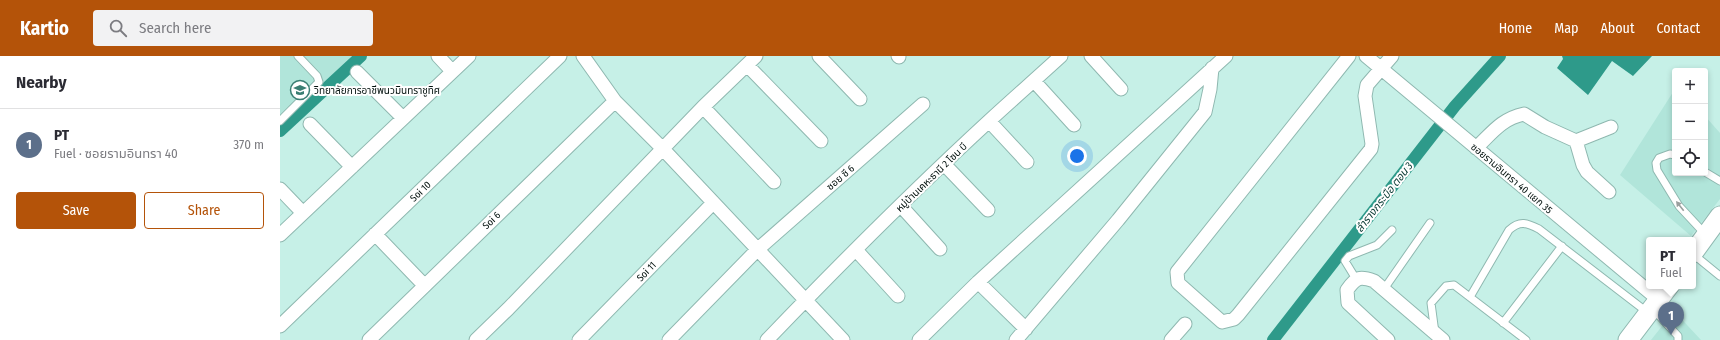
<!DOCTYPE html>
<html lang="en">
<head>
<meta charset="utf-8">
<style>
	body { margin:0; font-family:"Fira Sans Condensed","Noto Sans Thai",sans-serif; background:#f2f2f3; color:#2b2b33 }
	.controls { position:absolute; right:12px; top:12px; display:grid; overflow:hidden; border-radius:4px; box-shadow:0 2px 6px #0003 }
	.controls button { width:36px; height:36px; display:grid; place-items:center; padding:0; border:0; border-bottom:1px solid #e1e1e2; background:#fff; color:#2b2b33; font:20px sans-serif }
	.you { position:absolute; left:797px; top:100px; width:14px; height:14px; margin:-10px; border:3px solid #fff; border-radius:50%; background:#1a73e8; box-shadow:0 0 0 6px #1a73e833 }
	.badge { display:grid; place-items:center; width:26px; height:26px; border-radius:50%; background:#b45309; color:#fff; font-size:13px; font-weight:700 }
	.pin { position:absolute; translate:-50% -33px; filter:drop-shadow(0 1px 2px #0008) }
	.pin::after { content:''; position:absolute; top:21px; width:14px; height:12px; background:inherit; clip-path:polygon(0 0,100% 0,50% 100%) }
	.popup { position:absolute; left:1366px; top:181px; width:50px; height:52px; box-sizing:border-box; display:grid; place-content:center; border-radius:4px; background:#fff; filter:drop-shadow(0 1px 3px #0005); font-size:13px; white-space:nowrap; color:#7c7c81 }
	.popup b { font-size:15px; color:#2b2b33 }
	.popup::after { content:''; position:absolute; left:50%; top:100%; margin-left:-8px; border:8px solid transparent; border-top-color:#fff }
	.list { margin:0; padding:0; list-style:none }
	h2 { display:flex; justify-content:space-between; align-items:center; height:52px; margin:0; padding:0 16px; font-size:17px }
	h2 small { font-size:13px; font-weight:400; color:#7c7c81 }
	.list li { display:grid; grid-template-columns:26px 1fr auto; gap:12px; align-items:center; box-sizing:border-box; height:72px; padding:0 16px; border-top:1px solid #e1e1e2 }
	.list b { display:block; font-size:15px; white-space:nowrap }
	.list p { margin:0; font-size:13px; white-space:nowrap; color:#7c7c81 }
	.list em { font-size:13px; font-style:normal; color:#7c7c81 }
	.actions { display:flex; gap:8px; padding:12px 16px }
	.actions a { flex:1; padding:9px 0; border:1px solid #b45309; border-radius:4px; text-align:center; font-size:14px; color:#b45309 }
	.actions .main { background:#b45309; color:#fff }
	.icon { flex:none; width:22px; height:22px; fill:none; stroke:currentColor; stroke-width:2; stroke-linecap:round; stroke-linejoin:round }
	.map { position:relative; flex:none; width:1440px; height:284px; overflow:hidden }
	header { display:flex; align-items:center; gap:24px; box-sizing:border-box; height:56px; padding:0 20px; background:#b45309; color:#fff }
	header strong { font-size:19px }
	nav { display:flex; gap:22px; margin-inline-start:auto; font-size:14px }
	.search { width:280px; height:36px; background:#f2f2f3; display:flex; align-items:center; gap:10px; box-sizing:border-box; padding:0 14px; border-radius:4px; color:#7c7c81; font-size:15px }
	main { display:flex }
	aside { flex:1; background:#fff }
	.map>svg:first-child { display:block }
	.built { fill:#b1e5da }
	.water { fill:#2e9a8a }
	.lines { fill:none; stroke-linecap:round; stroke-linejoin:round }
	.canal { stroke:#2e9a8a; stroke-width:12 }
	.lane-casing { stroke:#8fb8b0; stroke-width:9 }
	.street-casing { stroke:#8fb8b0; stroke-width:15 }
	.secondary-casing { stroke:#8fb8b0; stroke-width:21 }
	.lane { stroke:#fff; stroke-width:7 }
	.street { stroke:#fff; stroke-width:13 }
	.secondary { stroke:#fff; stroke-width:19 }
	.oneway { fill:#9a9f9e }
	.labels { text-anchor:middle; stroke-width:4; stroke-linejoin:round; paint-order:stroke }
	.poi-label { font-size:10px; fill:#02100d; stroke:#fff; text-anchor:start }
	.street-label { font-size:10px; fill:#02100d; stroke:#fff }
	.water-label { font-size:11px; font-style:italic; fill:#083932; stroke:#fff }
</style>
</head>
<body>
<header>
<strong>Kartio</strong>
<div class="search"><svg class="icon" aria-label="search" viewBox="0 0 24 24"><circle cx="10" cy="10" r="6"/><path d="M15 15l6 6"/></svg>Search here</div>
<nav><a>Home</a><a>Map</a><a>About</a><a>Contact</a></nav>
</header>
<main>
<aside>
<h2>Nearby<small></small></h2>
<ul class="list">
<li><span class="badge" style="background:#5c6f8a">1</span><div><b>PT</b><p>Fuel · ซอยรามอินทรา 40</p></div><em>370 m</em></li>
</ul>
<div class="actions"><a class="main">Save</a><a>Share</a></div>
</aside>
<div class="map">
<svg width="1440" height="284" viewBox="0 0 1440 284">
	<rect width="100%" height="100%" fill="#c6f0e7"/>
	<path class="built" d="M0 0H77L0 73Z
		M1395 33V117H1425V60L1440 77V143L1411 180 1340 119Z
		M1394 255 1421 284H1371Z"/>
	<path class="water" d="M1282 0H1372L1353 20 1332 5 1308 39 1277 12 1283 3Z"/>
	<g class="lines">
		<path class="canal" d="M0 75 81 0
			M993 284 1175 50 1220 0"/>
		<defs>
			<path id="lane" d="M0 65 39 26 37 20 18 0
				M1395 99 1390 98 1379 102 1376 107 1377 114 1399 150 1426 179
				M1425 116 1440 125
				M1413 198 1440 220
				M1076 223 1065 205 1069 200 1097 189 1112 174
				M1104 233 1150 167
				M1190 241 1229 174C1240 164 1247 167 1259 173L1367 256
				M1373 253 1398 280V284
				M1223 267 1282 190
				M1155 277 1151 247 1166 230 1174 229 1246 284"/>
			<path id="street" d="M158 0 172 15
				M303 0 335 45 382 92 563 284
				M539 0 580 43
				M618 0 619 1
				M811 0 841 33
				M1069 0 897 216 898 227 942 266 954 263 958 259 1091 93 1092 88 1085 40 1087 29 1112 0
				M1086 0 1379 244
				M467 9 541 85
				M77 16 123 62
				M754 25 794 69
				M423 51 494 126
				M709 65 747 106
				M30 68 72 111
				M1296 85 1303 109 1307 116 1329 136
				M1196 92C1212 77 1221 63 1244 58L1265 71 1296 85 1331 71
				M664 108 708 154
				M0 133 23 157
				M621 150 660 193
				M95 178 144 229
				M0 179 189 0
				M576 194 618 240
				M698 226 746 273
				M0 270 280 0
				M89 284 335 45
				M196 284 228 253 423 51 476 0
				M299 284 433 147
				M389 284 477 194 643 48
				M487 284C559 209 633 135 709 65 733 43 757 22 781 0
				M639 284 698 226 946 0
				M736 284 838 164 925 56 930 33 932 12
				M891 284 905 268
				M1108 284 1068 247 1067 234C1076 221 1080 220 1094 225L1163 284"/>
			<path id="secondary" d="M1413 197 1440 160
				M1348 284 1389 230"/>
		</defs>
		<use href="#lane" class="lane-casing"/>
		<use href="#street" class="street-casing"/>
		<use href="#secondary" class="secondary-casing"/>
		<use href="#lane" class="lane"/>
		<use href="#street" class="street"/>
		<use href="#secondary" class="secondary"/>
	</g>
	<defs><path id="oneway-solid" d="M-6-.8H1V-3.2L6.5 0L1 3.2V.8H-6Z"/></defs>
	<use class="oneway" href="#oneway-solid" transform="translate(1400 150) rotate(-128)"/>
	<defs>
		<symbol id="university-ring" viewBox="-11 -11 22 22"><circle r="9.5" fill="#fff" stroke="#3a7e73" stroke-width="1.5"/><path d="M0-5L7-2L0 1L-7-2ZM-4 1L0 2.5L4 1V4Q0 6-4 4Z" fill="#3a7e73"/></symbol>
	</defs>
	<g fill-rule="evenodd">
		<use href="#university-ring" x="9" y="23" width="22" height="22"/>
	</g>
	<g class="labels">
		<g class="poi-label">
			<text x="34" y="38">วิทยาลัยการอาชีพนวมินทราชูทิศ</text>
		</g>
		<g class="street-label">
			<text transform="translate(560 121) rotate(-41)" y="4">ซอย ซี 6</text>
			<text transform="translate(651 121) rotate(-44)" y="4">หมู่บ้านเคหะธานี 2 โซน บี</text>
			<text transform="translate(1232 122) rotate(40)" y="4">ซอยรามอินทรา 40 แยก 35</text>
			<text transform="translate(140 135) rotate(-44)" y="4">Soi 10</text>
			<text transform="translate(211 164) rotate(-44)" y="4">Soi 6</text>
			<text transform="translate(366 215) rotate(-46)" y="4">Soi 11</text>
		</g>
		<g class="water-label">
			<text transform="translate(1104 141) rotate(-52)" y="4">ลำรางกระบือ ตอน 3</text>
		</g>
	</g>
</svg>
<div class="controls">
<button>+</button>
<button>−</button>
<button><svg class="icon" aria-label="locate" viewBox="0 0 24 24"><circle cx="12" cy="12" r="6"/><path d="M12 2v4M12 18v4M2 12h4M18 12h4"/></svg></button>
</div>
<div class="you"></div>
<div class="pin badge" style="left:1391px;top:279px;background:#5c6f8a">1</div>
<div class="popup"><b>PT</b>Fuel</div>
</div>
</main>
</body>
</html>
